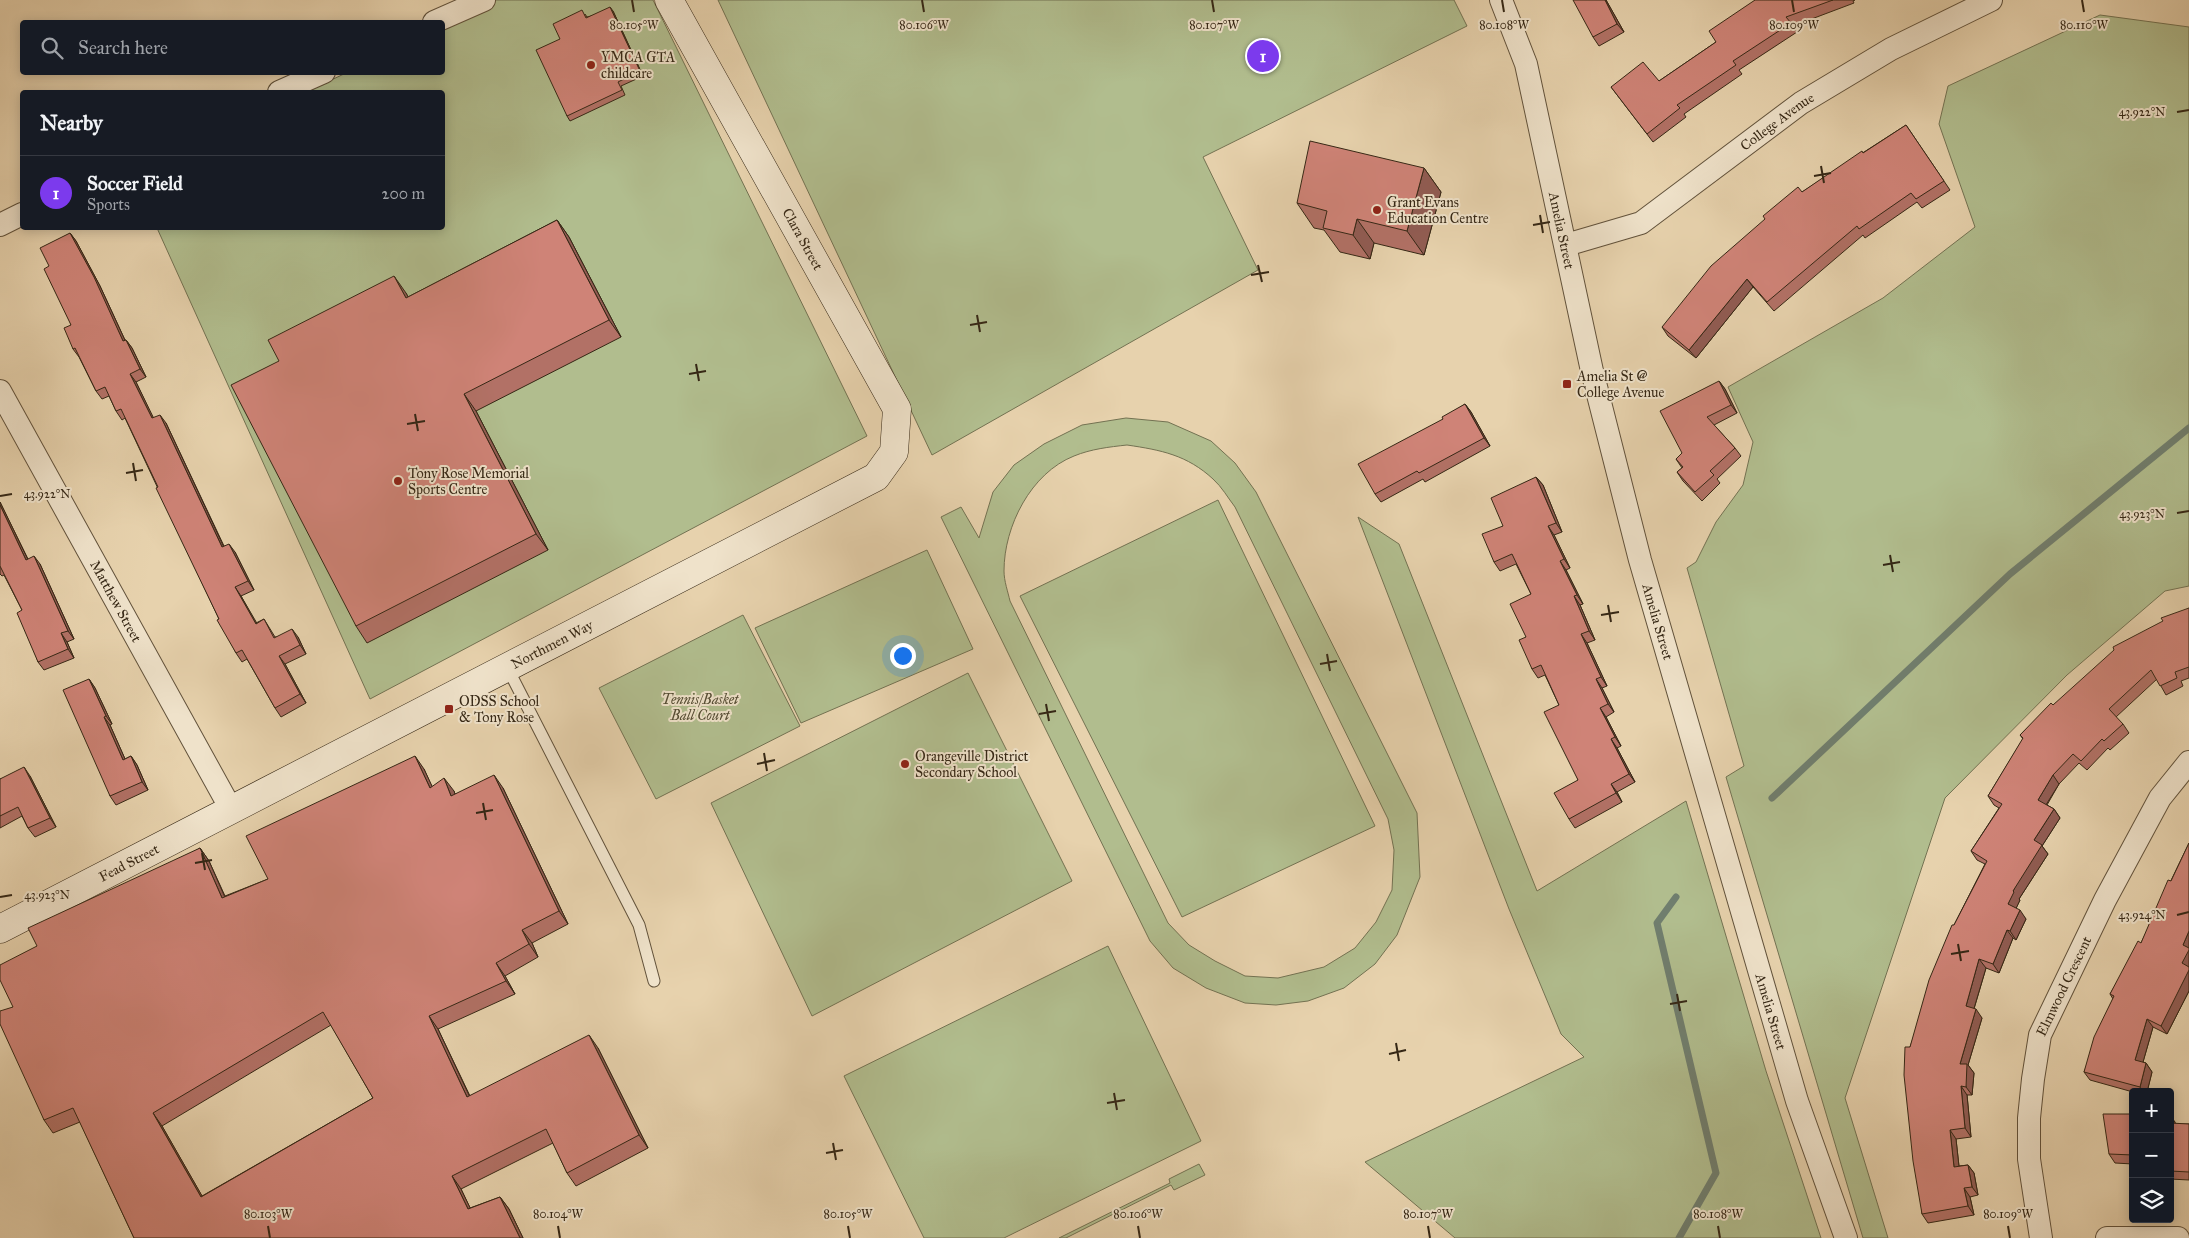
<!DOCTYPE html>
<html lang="en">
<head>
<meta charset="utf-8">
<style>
	body { margin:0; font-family:"IM FELL Great Primer",serif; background:#242831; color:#f1f3f6 }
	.controls { position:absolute; right:15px; bottom:15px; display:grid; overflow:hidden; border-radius:5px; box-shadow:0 2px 12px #0003 }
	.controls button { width:45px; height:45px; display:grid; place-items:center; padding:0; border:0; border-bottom:1px solid #363941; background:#171b24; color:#f1f3f6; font:25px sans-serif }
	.you { position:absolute; left:902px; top:655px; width:18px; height:18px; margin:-12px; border:4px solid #fff; border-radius:50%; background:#1a73e8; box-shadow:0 0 0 8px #1a73e833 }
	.badge { display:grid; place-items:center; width:32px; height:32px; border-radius:50%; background:#7c3aed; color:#fff; font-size:16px; font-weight:700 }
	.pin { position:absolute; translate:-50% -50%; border:2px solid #fff; box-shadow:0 1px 5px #0006 }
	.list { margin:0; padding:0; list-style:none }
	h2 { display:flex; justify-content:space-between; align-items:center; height:65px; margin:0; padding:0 20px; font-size:21px }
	h2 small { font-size:16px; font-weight:400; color:#9ea1a6 }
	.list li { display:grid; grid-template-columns:32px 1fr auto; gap:15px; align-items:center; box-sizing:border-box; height:75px; padding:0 20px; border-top:1px solid #363941 }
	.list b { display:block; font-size:19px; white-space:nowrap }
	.list p { margin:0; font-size:16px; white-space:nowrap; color:#9ea1a6 }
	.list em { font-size:16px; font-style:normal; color:#9ea1a6 }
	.icon { flex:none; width:28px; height:28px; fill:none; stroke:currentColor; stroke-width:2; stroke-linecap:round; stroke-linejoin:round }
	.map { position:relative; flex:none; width:2189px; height:1238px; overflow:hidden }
	.search { position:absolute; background:#171b24; box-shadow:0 2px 12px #0003; left:20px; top:20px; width:425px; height:55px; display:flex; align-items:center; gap:12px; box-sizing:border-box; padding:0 18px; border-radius:5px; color:#9ea1a6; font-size:19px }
	.panel { position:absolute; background:#171b24; box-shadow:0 2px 12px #0003; left:20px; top:90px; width:425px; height:140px; border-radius:5px }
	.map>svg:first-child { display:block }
	.green { fill:#b1bd8e; stroke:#737252; fill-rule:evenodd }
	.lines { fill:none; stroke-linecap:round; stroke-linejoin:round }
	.stream { stroke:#707e6e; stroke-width:7 }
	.lane-casing { stroke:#62523b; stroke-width:13 }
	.street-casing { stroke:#62523b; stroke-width:24 }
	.secondary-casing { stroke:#352715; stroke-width:29 }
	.lane { stroke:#efe2ca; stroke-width:11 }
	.street { stroke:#efe2ca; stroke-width:22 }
	.secondary { stroke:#efe2ca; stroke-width:28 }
	.wall { fill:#b27166; stroke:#352715; fill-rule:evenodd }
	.shaded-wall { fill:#915c53; stroke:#352715 }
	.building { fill:#cf8377; stroke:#352715; fill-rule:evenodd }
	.ticks { fill:none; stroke:#352715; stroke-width:2 }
	.poi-dot { fill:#8f2418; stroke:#efe2ca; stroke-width:2 }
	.labels { text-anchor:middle; stroke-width:4; stroke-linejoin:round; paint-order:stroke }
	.poi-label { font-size:14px; fill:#352715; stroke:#efe2ca; text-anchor:start }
	.street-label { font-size:14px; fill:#352715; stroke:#efe2ca }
	.park-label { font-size:14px; font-style:italic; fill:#544c33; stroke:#efe2ca }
	.ticks-label { font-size:12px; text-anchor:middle; fill:#352715; stroke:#efe2ca; stroke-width:4; stroke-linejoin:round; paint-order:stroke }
</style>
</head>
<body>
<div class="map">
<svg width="2189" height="1238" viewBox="0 0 2189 1238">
	<rect width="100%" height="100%" fill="#e7d2ad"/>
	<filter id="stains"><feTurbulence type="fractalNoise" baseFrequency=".004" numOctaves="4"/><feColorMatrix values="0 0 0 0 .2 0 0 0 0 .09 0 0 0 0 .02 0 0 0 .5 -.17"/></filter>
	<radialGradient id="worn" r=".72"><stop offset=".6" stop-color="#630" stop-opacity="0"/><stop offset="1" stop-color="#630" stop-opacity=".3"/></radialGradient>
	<path class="green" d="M491 0H653L867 436 370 699 157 228H442V92H306L346 73 442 72 443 24Z
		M718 0H1454L1467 26 1203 157 1258 270 932 455Z
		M2100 15 2189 27V586L2165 591 2067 675 1945 798 1845 1098 1888 1238H1863L1726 777 1744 766 1687 568 1696 562 1716 522 1743 485 1753 442 1728 387 1883 298 1975 227 1939 124 1948 86Z
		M1126 418 1168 422 1211 441 1235 463 1256 492 1417 813 1420 877 1397 935 1375 964 1344 988 1308 1001 1276 1005 1245 1003 1206 988 1173 968 1150 941 941 517 961 507 979 538 993 492 1014 465 1044 444 1082 425ZM1127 445C1161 450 1187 455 1213 479 1222 487 1228 498 1235 507L1388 819 1394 850 1392 890 1376 922 1355 948 1324 967 1278 978 1245 976 1215 961 1189 945 1168 923 1010 601C1008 592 1004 581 1004 571 1004 526 1031 473 1074 456 1091 449 1109 447 1127 445Z
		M1218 500 1375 826 1182 917 1020 596Z
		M1358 517 1399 544 1537 891 1686 801 1766 1071 1821 1238H1455L1365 1162 1584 1057 1561 1034 1509 909Z
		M927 550 973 649 801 723 755 628Z
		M743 615 800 726 656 799 599 688Z
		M968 673 1072 881 812 1016 711 803Z
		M1108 946 1201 1141 1004 1238H924L844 1076Z
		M1199 1164 1205 1175 1174 1190 1171 1185 1066 1238H1059L1170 1183 1169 1179Z"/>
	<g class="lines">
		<path class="stream" d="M1772 798 2010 574 2189 428
			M1676 897 1657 923 1716 1173 1679 1238"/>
		<defs>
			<path id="lane" d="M508 669 639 925 654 981"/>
			<g id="street">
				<path id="s1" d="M1501 0 1526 64 1592 371 1640 560 1797 1101 1846 1238"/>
				<path d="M434 22 484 0"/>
				<path d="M279 92 324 72"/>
				<path d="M0 225 22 214"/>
				<path id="s2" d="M1566 245 1641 223 1801 103 1891 49 1991 0"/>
				<path id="s3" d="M0 391 232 811"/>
				<path id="s4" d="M2041 1238 2029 1159V1118L2033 1079 2040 1035 2105 900 2160 798 2189 762"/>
				<path d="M2107 1238H2178"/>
			</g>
			<g id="secondary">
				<path id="s5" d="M0 929 872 479 876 477 894 452 897 409 669 0"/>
			</g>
		</defs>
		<use href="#lane" class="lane-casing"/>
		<use href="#street" class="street-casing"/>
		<use href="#secondary" class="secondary-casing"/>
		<use href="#lane" class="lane"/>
		<use href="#street" class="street"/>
		<use href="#secondary" class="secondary"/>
	</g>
	<path class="wall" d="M1606 0 1624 32 1599 46 1593 37Z
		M1755 0H1855L1853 1 1854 3 1793 26 1797 32 1739 70 1742 74 1684 114 1686 117 1653 142 1611 87 1659 81 1716 42Z
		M613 11 643 76 621 86 625 95 570 121 567 116 560 39 585 14 587 17Z
		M1906 125 1950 190 1922 208 1917 202 1865 238 1863 235 1774 311 1753 287 1696 358 1668 336 1662 327 1802 192Z
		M1424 168 1441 192 1424 255 1374 243 1370 259 1340 252 1324 230 1314 228 1297 203Z
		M557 220 569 237 621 337 476 411 548 550 367 643 356 626 279 361 406 293 408 297Z
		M70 233 76 241 100 286 125 340H126L132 348 146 377 136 382 153 418 166 423 224 546 235 552 254 590 241 596 256 623 264 619 275 637H298L306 654 285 664 306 703 281 717 275 708 247 659 242 662 236 653 219 619 125 418 122 420 116 411 109 396 102 399 96 391 79 357 73 349 71 325Z
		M1719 381 1725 389 1737 413 1714 425 1735 448 1741 456 1717 479 1720 483 1702 501 1683 481 1677 472 1682 468 1676 459 1682 453Z
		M1465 404 1471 412 1490 446 1425 482 1423 479 1381 502 1375 494 1443 419Z
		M1536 477 1543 485 1562 532 1554 535 1570 568 1566 570 1583 604 1580 605 1595 640 1587 643 1607 686 1602 688 1614 712 1606 717 1621 746 1617 748 1635 782 1617 792 1622 802 1575 828 1569 819 1578 780 1559 705 1545 675 1538 678 1532 669 1526 637 1531 594 1516 564 1500 571 1494 562 1503 526Z
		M0 502 28 559 40 564 74 639 67 642 74 658 44 670 38 662 22 610 4 575 2 576 0 574Z
		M2189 608V678L2181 681 2183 686 2166 695 2157 679 2116 717 2123 724 2129 733 2110 750 2108 748 2087 770 2079 763 2059 784 2047 805 2054 809 2060 818 2042 846 2048 854 2019 899 2020 900 2016 908 2026 919 2016 940 2013 938 1999 973 1986 968 1974 1009 1982 1018 1968 1065 1974 1073 1972 1095H1967L1971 1137 1956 1139 1959 1166 1968 1165 1974 1173 1978 1195 1970 1197 1974 1215 1928 1223 1922 1214 1910 1047 1954 925 1985 864 1977 860 1971 851 1999 808 1994 805 1988 796 2023 739 2020 735 2053 705Z
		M89 679 95 688 112 724 110 725 125 759 131 756 137 765 148 790 116 805 110 796Z
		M424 769 432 787 454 791 455 794 503 788 568 924 532 943 538 957 505 976 515 994 438 1029 470 1096 598 1048 648 1148 576 1186 567 1173 553 1143 461 1189 470 1208 500 1197 509 1209 523 1238H134L80 1122 53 1133 44 1120 13 1007 37 946 200 848 209 861 225 896 268 879ZM331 1025 373 1098 202 1196 162 1126Z
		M30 776 56 827 35 837 28 828 22 816 0 828V779Z
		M2189 843V991L2167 1034 2153 1027 2143 1062 2146 1063 2152 1072 2147 1092H2133L2090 1080 2084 1072 2113 999 2110 994 2141 943Z
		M2133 1114V1164L2115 1163 2109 1154Z
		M2170 1116 2175 1122V1124H2189V1180L2170 1179Z"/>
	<path class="shaded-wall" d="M1605 0H1606L1624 32 1617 24Z
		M610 7 613 11 643 76 640 71Z
		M1424 168 1441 192 1424 255 1407 231Z
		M1357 219 1374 243 1370 259 1353 235Z
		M557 220 569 237 621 337 609 320Z
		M70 233 76 241 100 286 129 349 123 341Z
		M394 276 406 293 418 315 406 298Z
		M1747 279 1753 287 1696 358 1689 350Z
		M126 340 132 348 146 377 140 369Z
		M130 374 136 382 158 427 152 418Z
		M1719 381 1725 389 1737 413 1731 405Z
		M464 394 476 411 548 550 536 534Z
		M1465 404 1471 412 1490 446 1484 438Z
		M160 415 166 423 228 556 222 547Z
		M1536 477 1543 485 1562 532 1556 523Z
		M0 502 32 568 26 560 0 505Z
		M1548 526 1554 535 1570 568 1564 559Z
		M229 544 235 552 254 590 248 581Z
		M34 556 40 564 74 639 68 631Z
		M1560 561 1566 570 1583 604 1577 595Z
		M235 587 241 596 262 632 256 624Z
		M1574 596 1580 605 1595 640 1589 631Z
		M292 629 298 637 306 654 300 645Z
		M61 633 67 642 74 658 68 649Z
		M1581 634 1587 643 1607 686 1601 677Z
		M279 656 285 664 306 703 300 694Z
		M89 679 95 688 112 724 106 716Z
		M1596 679 1602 688 1614 712 1608 704Z
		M1600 708 1606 717 1621 746 1615 737Z
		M104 717 110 725 129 768 123 760Z
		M1611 739 1617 748 1635 782 1629 774Z
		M131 756 137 765 148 790 142 782Z
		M415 756 424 769 439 801 430 788Z
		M24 767 30 776 56 827 50 818Z
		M494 775 503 788 568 924 559 911Z
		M2053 775 2059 784 2044 808 2038 800Z
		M444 778 454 791 460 809 451 796Z
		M1611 784 1617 792 1622 802 1616 793Z
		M2054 809 2060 818 2042 846 2048 854 2019 899 2020 900 2014 913 2008 904 2034 840Z
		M200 848 209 861 231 911 222 898Z
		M2020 910 2026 919 2016 940 2010 931Z
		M522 930 532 943 538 957 529 944Z
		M2007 930 2013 938 1999 973 1993 964Z
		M2189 931V991L2167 1034 2161 1026 2182 963 2183 945Z
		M1979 959 1986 968 1972 1015 1966 1006Z
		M496 963 505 976 515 994 506 981Z
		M1976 1009 1982 1018 1968 1065 1974 1073 1972 1095 1966 1087 1960 1064Z
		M429 1016 438 1029 476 1110 467 1097Z
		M2147 1019 2153 1027 2141 1069 2135 1060Z
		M589 1035 598 1048 648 1148 639 1135Z
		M2146 1063 2152 1072 2147 1092H2143L2140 1087Z
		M1961 1086 1967 1095 1971 1137 1965 1128Z
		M153 1113 162 1126 210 1210 201 1197Z
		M2170 1116 2175 1122 2174 1132 2170 1126Z
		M1950 1130 1956 1139 1960 1176 1954 1167Z
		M1968 1165 1974 1173 1978 1195 1972 1187Z
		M452 1176 461 1189 477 1222 468 1209Z
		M1964 1188 1970 1197 1974 1215 1968 1206Z
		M500 1197 509 1209 523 1238H520Z"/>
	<path class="building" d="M1573 0H1605L1617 24 1593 37Z
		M1755 0H1833L1786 17 1791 23 1733 61 1736 65 1677 105 1680 108 1647 134 1611 87 1643 62 1659 81 1716 42 1709 31Z
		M610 7 640 71 618 82 622 90 567 116 536 50 560 39 553 24 582 10 586 18Z
		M1906 125 1944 181 1916 199 1911 193 1859 229 1857 226 1767 302 1747 279 1689 350 1662 327 1711 266 1765 219 1763 216 1798 187 1802 192 1862 151 1863 153Z
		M1310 141 1424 168 1407 231 1357 219 1353 235 1323 228 1327 211 1297 203Z
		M557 220 609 320 464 394 536 534 356 626 231 385 279 361 268 340 394 276 406 298Z
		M70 233 94 277 123 341 126 340 140 369 130 374 152 418 160 415 222 547 229 544 248 581 235 587 256 624 264 619 274 638 292 629 300 645 279 656 300 694 275 708 242 650 236 653 217 620 219 619 156 488 158 487 121 409 116 411 105 387 96 391 75 348 73 349 64 328 71 325 44 269 49 266 40 248Z
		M1719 381 1731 405 1707 417 1735 448 1710 471 1714 475 1695 492 1677 472 1683 467 1676 459 1682 453 1660 411Z
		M1465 404 1484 438 1419 473 1417 471 1375 494 1358 464 1443 419 1442 417Z
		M1536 477 1556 523 1548 526 1564 559 1560 561 1577 595 1574 596 1589 631 1581 634 1601 677 1596 679 1608 704 1600 708 1615 737 1611 739 1629 774 1611 784 1616 793 1569 819 1554 793 1578 780 1544 712 1559 705 1541 665 1532 669 1519 640 1526 637 1510 604 1531 594 1512 554 1494 562 1482 534 1503 526 1491 498Z
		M0 505 26 560 34 556 68 631 61 633 68 649 38 662 17 613 22 610 0 566Z
		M2189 608V667L2175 672 2177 678 2160 686 2151 670 2109 709 2123 724 2104 741 2102 739 2081 761 2073 754 2053 775 2038 800 2054 809 2034 840 2042 845 2013 891 2014 892 2008 904 2020 910 2010 931 2007 930 1993 964 1979 959 1966 1006 1976 1009 1960 1064H1967L1966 1087 1961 1086 1965 1128 1950 1130 1954 1167 1968 1165 1972 1187 1964 1188 1968 1206 1922 1214 1913 1161 1904 1075 1905 1047H1910L1929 980 1952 925H1954L1987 861 1971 851 2002 804 1988 796 2023 738 2020 735 2051 703 2053 705 2114 650 2113 647 2163 621 2161 618Z
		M89 679 106 716 104 717 123 760 131 756 142 782 110 796 63 690Z
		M415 756 430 788 444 778 451 796 494 775 559 911 522 930 529 944 496 963 506 981 429 1016 467 1097 589 1035 639 1135 567 1173 546 1129 452 1176 468 1209 500 1197 520 1238H134L73 1108 44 1120 0 1024V1011L13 1007 0 980V965L37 946 28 928 200 848 222 898 268 879 246 836ZM323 1012 373 1098 201 1197 153 1113Z
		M24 767 50 818 28 828 18 807 0 816V779Z
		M2189 843V931L2183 945 2189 948V950L2182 963 2189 967V970L2161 1026 2147 1019 2135 1060 2146 1063 2140 1087 2084 1072 2094 1037 2114 996 2110 994 2138 941 2141 943 2168 880 2171 881Z
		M2103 1114H2133V1155L2109 1154Z
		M2170 1123 2189 1124V1172L2170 1171Z"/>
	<path class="ticks" d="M632 0 634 12M922 0 924 12M1212 0 1214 12M1502 0 1504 12M1792 0 1794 12M2082 0 2084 12M2177 112 2189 110M1821 166 1824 183M1814 176 1831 173M1540 215 1543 233M1533 225 1550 222M1258 265 1262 282M1251 275 1269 272M977 315 980 332M970 325 987 322M696 364 699 381M689 374 706 371M415 414 418 431M407 424 425 421M133 463 136 481M126 473 143 470M0 496 12 494M2177 513 2189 511M1890 555 1893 572M1883 565 1900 562M1608 605 1611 622M1601 615 1619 612M1327 654 1330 671M1320 664 1337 661M1046 704 1049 721M1039 714 1056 711M764 753 767 771M757 764 775 760M483 803 486 820M476 813 493 810M202 853 205 870M195 863 212 860M0 897 12 895M2177 915 2189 912M1958 944 1961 961M1951 954 1969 951M1677 994 1680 1011M1670 1004 1687 1001M1396 1043 1399 1061M1389 1054 1406 1050M1114 1093 1117 1110M1107 1103 1125 1100M833 1143 836 1160M826 1153 843 1150M268 1226 270 1238M558 1226 560 1238M848 1226 850 1238M1138 1226 1140 1238M1428 1226 1430 1238M1718 1226 1720 1238M2008 1226 2010 1238"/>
	<g class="poi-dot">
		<circle cx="591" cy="65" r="5"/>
		<circle cx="1377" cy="210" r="5"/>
		<rect x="1562" y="379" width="10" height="10" rx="2.5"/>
		<circle cx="398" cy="481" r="5"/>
		<rect x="444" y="704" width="10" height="10" rx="2.5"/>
		<circle cx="905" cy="764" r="5"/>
	</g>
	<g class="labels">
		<g class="poi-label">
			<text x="601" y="62">YMCA GTA<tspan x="601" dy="16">childcare</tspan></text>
			<text x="1387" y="207">Grant Evans<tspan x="1387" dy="16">Education Centre</tspan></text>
			<text x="1577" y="381">Amelia St @<tspan x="1577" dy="16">College Avenue</tspan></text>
			<text x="408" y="478">Tony Rose Memorial<tspan x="408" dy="16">Sports Centre</tspan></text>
			<text x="459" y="706">ODSS School<tspan x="459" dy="16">&amp; Tony Rose</tspan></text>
			<text x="915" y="761">Orangeville District<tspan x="915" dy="16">Secondary School</tspan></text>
		</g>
		<g class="street-label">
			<text dy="5" stroke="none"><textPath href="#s2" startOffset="248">College Avenue</textPath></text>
			<text dy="5" stroke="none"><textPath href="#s1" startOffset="239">Amelia Street</textPath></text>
			<text transform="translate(803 239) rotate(61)" y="5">Clara Street</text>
			<text dy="5" stroke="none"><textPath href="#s3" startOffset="240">Matthew Street</textPath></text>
			<text dy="5" stroke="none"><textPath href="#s1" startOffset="642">Amelia Street</textPath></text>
			<text dy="5" stroke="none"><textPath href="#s5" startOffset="621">Northmen Way</textPath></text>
			<text dy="5" stroke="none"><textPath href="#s5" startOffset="145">Fead Street</textPath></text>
			<text dy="5" stroke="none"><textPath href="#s4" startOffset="259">Elmwood Crescent</textPath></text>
			<text dy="5" stroke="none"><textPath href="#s1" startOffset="1048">Amelia Street</textPath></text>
		</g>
		<g class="park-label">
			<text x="700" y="704">Tennis/Basket<tspan x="700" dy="16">Ball Court</tspan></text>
		</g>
	</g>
	<g class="ticks-label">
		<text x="634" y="29">80.105°W</text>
		<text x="924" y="29">80.106°W</text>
		<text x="1214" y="29">80.107°W</text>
		<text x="1504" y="29">80.108°W</text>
		<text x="1794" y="29">80.109°W</text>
		<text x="2084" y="29">80.110°W</text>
		<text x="2142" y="116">43.922°N</text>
		<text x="47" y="498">43.922°N</text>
		<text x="2142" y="518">43.923°N</text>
		<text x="47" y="899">43.923°N</text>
		<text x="2142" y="919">43.924°N</text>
		<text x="268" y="1218">80.103°W</text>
		<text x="558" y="1218">80.104°W</text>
		<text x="848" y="1218">80.105°W</text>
		<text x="1138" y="1218">80.106°W</text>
		<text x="1428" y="1218">80.107°W</text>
		<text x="1718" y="1218">80.108°W</text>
		<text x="2008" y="1218">80.109°W</text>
	</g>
	<rect width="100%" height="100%" filter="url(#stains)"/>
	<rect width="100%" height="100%" fill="url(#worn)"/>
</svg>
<div class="controls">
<button>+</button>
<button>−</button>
<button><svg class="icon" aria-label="layers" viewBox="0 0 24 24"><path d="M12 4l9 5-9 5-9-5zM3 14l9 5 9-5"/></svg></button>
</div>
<div class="you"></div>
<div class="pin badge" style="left:1263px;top:56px">1</div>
<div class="search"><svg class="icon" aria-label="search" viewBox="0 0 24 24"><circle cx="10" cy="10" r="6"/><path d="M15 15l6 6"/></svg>Search here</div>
<section class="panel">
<h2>Nearby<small></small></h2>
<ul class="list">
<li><span class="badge">1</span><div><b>Soccer Field</b><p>Sports</p></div><em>200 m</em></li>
</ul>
</section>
</div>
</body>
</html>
